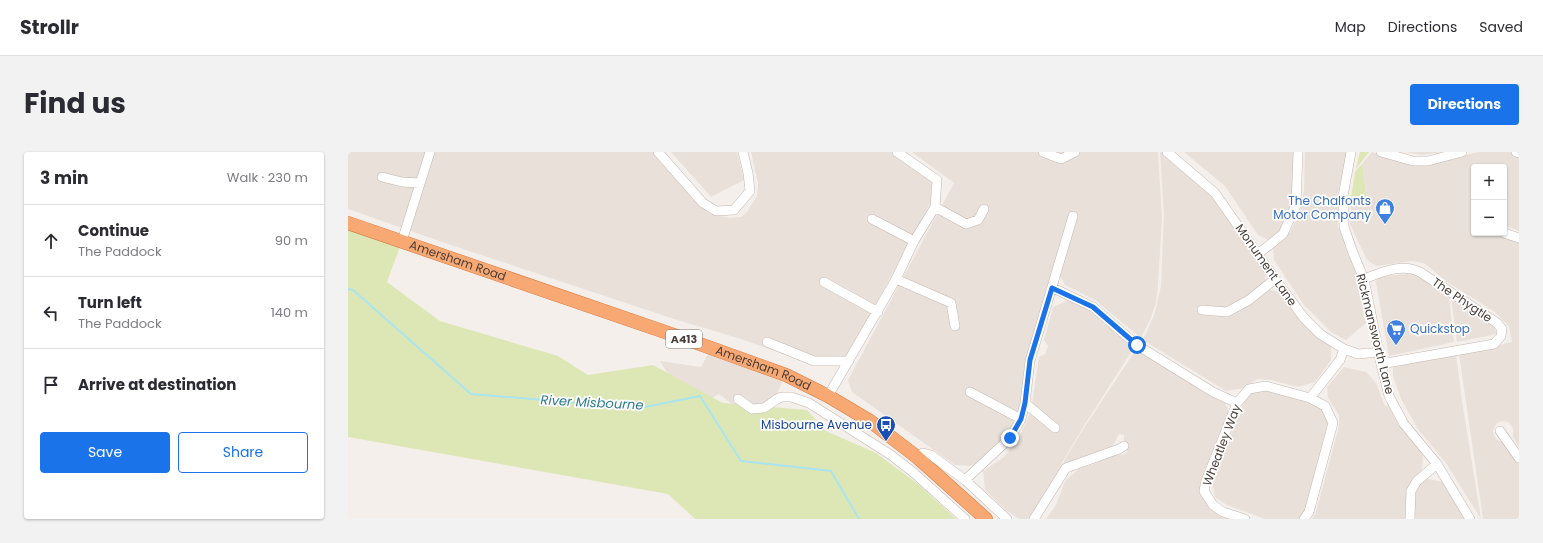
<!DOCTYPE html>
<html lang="en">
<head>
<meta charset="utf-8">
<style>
	body { margin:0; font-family:Poppins,sans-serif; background:#f2f2f3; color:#2b2b33 }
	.controls { position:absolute; right:12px; top:12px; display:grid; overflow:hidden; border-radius:4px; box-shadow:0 1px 3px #0004 }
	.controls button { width:36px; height:36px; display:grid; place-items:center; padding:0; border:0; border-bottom:1px solid #e1e1e2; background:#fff; color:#2b2b33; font:20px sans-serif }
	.stop { position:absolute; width:12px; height:12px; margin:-9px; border:3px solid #1a73e8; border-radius:50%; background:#fff }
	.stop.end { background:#1a73e8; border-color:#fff; box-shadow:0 1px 4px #0008 }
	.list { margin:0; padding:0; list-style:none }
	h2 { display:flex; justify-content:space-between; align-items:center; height:52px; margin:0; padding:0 16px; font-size:17px }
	h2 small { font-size:13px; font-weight:400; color:#7c7c81 }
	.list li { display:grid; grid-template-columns:26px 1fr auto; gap:12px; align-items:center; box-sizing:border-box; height:72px; padding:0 16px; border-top:1px solid #e1e1e2 }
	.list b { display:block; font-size:15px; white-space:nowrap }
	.list p { margin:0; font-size:13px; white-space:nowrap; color:#7c7c81 }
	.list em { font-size:13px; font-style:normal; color:#7c7c81 }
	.actions { display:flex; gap:8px; padding:12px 16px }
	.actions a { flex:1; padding:9px 0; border:1px solid #1a73e8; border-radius:4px; text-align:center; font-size:14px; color:#1a73e8 }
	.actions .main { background:#1a73e8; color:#fff }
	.icon { flex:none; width:22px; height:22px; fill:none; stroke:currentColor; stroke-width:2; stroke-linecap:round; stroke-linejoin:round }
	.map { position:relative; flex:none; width:1171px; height:367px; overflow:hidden; border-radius:4px }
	header { display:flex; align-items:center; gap:24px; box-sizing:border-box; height:56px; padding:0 20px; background:#fff; border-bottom:1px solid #e1e1e2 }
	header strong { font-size:19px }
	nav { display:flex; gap:22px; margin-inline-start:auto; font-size:14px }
	.intro { display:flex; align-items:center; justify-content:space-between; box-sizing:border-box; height:96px; padding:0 24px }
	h1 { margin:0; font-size:28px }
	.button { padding:10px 18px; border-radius:4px; background:#1a73e8; color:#fff; font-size:14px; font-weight:700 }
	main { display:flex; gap:24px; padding:0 24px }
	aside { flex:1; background:#fff; border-radius:4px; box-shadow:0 1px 3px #0004 }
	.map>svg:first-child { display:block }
	.residential { fill:#e8e0d9 }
	.green { fill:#dde7b6 }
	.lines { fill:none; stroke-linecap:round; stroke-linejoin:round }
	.stream { stroke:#aae4ee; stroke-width:2 }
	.minor-casing { stroke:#c3b7b1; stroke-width:10 }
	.highway-casing { stroke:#d87a42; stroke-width:14 }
	.minor { stroke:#fff; stroke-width:9 }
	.highway { stroke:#f8a973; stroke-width:13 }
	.route { stroke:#1a73e8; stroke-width:5 }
	.labels { text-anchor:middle; stroke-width:3.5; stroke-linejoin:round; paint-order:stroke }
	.shield { fill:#fff; stroke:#807874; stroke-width:1 }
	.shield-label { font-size:11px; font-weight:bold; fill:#493e39 }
	.shop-label { font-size:12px; fill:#366cbe; stroke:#fff; text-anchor:end }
	.street-label { font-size:12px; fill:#493e39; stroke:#fff }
	.transit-label { font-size:12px; fill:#164399; stroke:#fff; text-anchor:end }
	.water-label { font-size:13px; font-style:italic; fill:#2c7a8a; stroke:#fff }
</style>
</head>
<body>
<header>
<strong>Strollr</strong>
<nav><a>Map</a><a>Directions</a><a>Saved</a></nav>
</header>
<div class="intro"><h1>Find us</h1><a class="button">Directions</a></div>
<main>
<aside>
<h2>3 min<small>Walk · 230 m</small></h2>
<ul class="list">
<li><svg class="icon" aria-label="ahead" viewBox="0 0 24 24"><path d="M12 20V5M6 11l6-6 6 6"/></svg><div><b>Continue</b><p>The Paddock</p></div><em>90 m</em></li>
<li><svg class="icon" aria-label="left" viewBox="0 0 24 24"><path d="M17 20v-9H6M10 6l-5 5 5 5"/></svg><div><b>Turn left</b><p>The Paddock</p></div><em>140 m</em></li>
<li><svg class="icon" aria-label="arrive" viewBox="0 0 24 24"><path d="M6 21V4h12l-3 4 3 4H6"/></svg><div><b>Arrive at destination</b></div></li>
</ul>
<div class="actions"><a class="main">Save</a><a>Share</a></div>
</aside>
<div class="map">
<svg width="1171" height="367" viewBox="0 0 1171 367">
	<rect width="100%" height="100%" fill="#f5efeb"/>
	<path class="residential" d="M0 0H305L360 61 381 66 393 65 399 60 409 44 410 31 403 0H547L583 25 587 40 584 48 495 213H465L393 187 326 167 100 92 0 57Z
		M323 0H389L396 28 363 45Z
		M564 0H810L814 66 810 132 808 151 802 168 793 186 747 148 717 133 713 125H703L681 203 669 270 651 294 623 314 607 313 504 240 500 228 606 31Z
		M812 0H816L867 43 918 118 917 129 922 138 932 140 983 192V208L967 230 950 235 923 228 909 227 896 236 878 239 795 188 807 161 813 134 816 62Z
		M836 0H948L947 36 942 61 932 78 920 88 910 83 877 34Z
		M957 0H1000L990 40V74L1018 141V171L998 188 983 180 956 153 926 108 925 95 942 80 952 61 956 39Z
		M1024 0 1064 11 1108 6 1130 0H1162L1171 4V79L1156 73V15H1126V81H1139L1146 84 1152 81 1171 89V295L1165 285V276L1160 270 1154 269 1149 271 1145 279 1146 283 1148 287 1159 293 1171 311V367H1135L1111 202 1164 190 1161 175 1147 160 1099 130 1076 111 1064 109 1028 114 1019 108 1002 72 1003 45 1019 48 1014 12Z
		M1057 0H1095L1073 3Z
		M1065 121 1099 141 1101 145 1106 190 1041 204 1028 130 1030 125Z
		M1103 145 1146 174 1148 181 1144 183 1109 190Z
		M722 147 753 164 787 194 737 272 714 311 709 327 686 365 681 367H671L659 359 637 338 635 319 656 305 672 283 683 259 691 205 697 202 700 194 696 188 705 155Z
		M789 196 876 248 881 261 857 341 888 367H698L708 353 717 329 732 316 743 313 769 302 775 303 780 300 776 293V283L771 282 766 292 760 297 739 304 712 327 716 309 736 276Z
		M360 202 436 226 417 268 397 262 371 242 354 252 329 237 312 209 353 215Z
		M1108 202 1114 249 1133 367 1098 311 1070 277 1053 247 1045 224V215Z
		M996 215 1018 220 1028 231 1037 254 1042 253 1059 283 1075 302 1074 320 1080 327 1095 330 1119 367H964L968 360 991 274V263L980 246 979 235Z
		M915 238 969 252 978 259 983 274 956 362 951 367H917L879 353 867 345 864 329 896 250 905 239Z"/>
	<path class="green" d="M1012 0H1021L1008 17V16Z
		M1014 12 1019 48 1003 45 1007 20Z
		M0 70 54 89 39 130 92 169 210 204 240 223 305 213 375 251 459 258 478 279 528 301 570 332 608 367H347L320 342 0 285Z"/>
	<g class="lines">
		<path class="stream" d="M0 137 5 138 123 242 292 256 352 244 393 309 483 319 511 367"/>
		<defs>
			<path id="minor" d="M310 0 355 51 368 59 386 58 402 39 400 21 395 0
				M695 0 713 7 727 0
				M819 0 867 41 927 127 956 166 972 182 996 197 1010 202 1031 200
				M1003 0 995 44 996 75 1005 101 1016 127 1033 212 1041 244 1056 272 1089 312 1122 367
				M1033 0 1065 9H1080L1114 0
				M1168 0 1171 1
				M34 25 54 30 72 31
				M587 55 618 72 630 68 636 57
				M524 67 566 89
				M1156 81 1171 86
				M54 89 82 0
				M910 102 935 82 948 53 950 0
				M548 127 603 151 607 174
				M1016 127C1034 120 1054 111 1072 120L1149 171 1154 177 1153 184 1146 192 1033 212
				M476 130 530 160
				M705 136 745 155 789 193 865 240 889 251
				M854 158 879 160 901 148 927 127
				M419 190 466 209H501
				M622 240 673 267
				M480 244 548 127 566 89 587 55 589 28 549 0
				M962 246 992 208 996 197
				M390 247 404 257 416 256 429 247 434 245H443L461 251 543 303 566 321 617 367
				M677 251 707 276
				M1152 279 1171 306
				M569 305 575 301 583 303 617 328 659 367
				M617 328 662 286 673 267 677 251 682 209 725 64
				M686 367 718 316 771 297 776 294
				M897 367 875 360 865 353 856 339 858 329 889 251 901 237 918 234 962 246 977 254 985 271 961 360 956 367
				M1062 367 1063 339 1069 329 1089 312"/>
			<g id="highway">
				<path id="s1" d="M0 71 349 191 438 223 480 244 522 269 569 305 638 367"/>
			</g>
		</defs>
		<use href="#minor" class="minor-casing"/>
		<use href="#highway" class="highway-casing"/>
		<use href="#minor" class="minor"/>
		<use href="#highway" class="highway"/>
	</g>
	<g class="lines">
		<path class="route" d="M662 286 673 267 677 251 682 208 704 136 745 155 789 193"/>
	</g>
	<defs>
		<symbol id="shop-pin" viewBox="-11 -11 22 30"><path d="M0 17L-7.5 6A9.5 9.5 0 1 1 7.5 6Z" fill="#3f7fe0" stroke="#fff"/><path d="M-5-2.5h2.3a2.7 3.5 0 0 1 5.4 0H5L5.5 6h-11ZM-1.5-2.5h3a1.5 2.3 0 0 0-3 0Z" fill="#fff"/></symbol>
		<symbol id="supermarket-pin" viewBox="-11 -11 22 30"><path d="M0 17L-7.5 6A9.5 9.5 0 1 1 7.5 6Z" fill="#3f7fe0" stroke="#fff"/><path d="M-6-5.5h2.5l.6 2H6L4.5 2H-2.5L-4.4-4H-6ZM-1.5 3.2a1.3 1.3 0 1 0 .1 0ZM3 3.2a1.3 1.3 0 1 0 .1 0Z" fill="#fff"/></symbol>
		<symbol id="bus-pin" viewBox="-11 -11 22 30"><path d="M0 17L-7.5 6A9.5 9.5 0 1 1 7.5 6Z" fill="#1a4fb4" stroke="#fff"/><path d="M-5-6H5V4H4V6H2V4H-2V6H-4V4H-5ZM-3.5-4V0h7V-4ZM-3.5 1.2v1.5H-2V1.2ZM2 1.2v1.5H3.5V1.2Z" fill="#fff"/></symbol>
	</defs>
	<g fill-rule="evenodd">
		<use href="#shop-pin" x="1026" y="45" width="22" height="30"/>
		<use href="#supermarket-pin" x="1037" y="166" width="22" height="30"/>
		<use href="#bus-pin" x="527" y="262" width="22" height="30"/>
	</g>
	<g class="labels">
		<rect class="shield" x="318" y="178" width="36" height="18" rx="3"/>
		<g class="shield-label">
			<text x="336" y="191">A413</text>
		</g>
		<g class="shop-label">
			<text x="1023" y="53">The Chalfonts<tspan x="1023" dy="14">Motor Company</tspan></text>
			<text x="1062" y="181" text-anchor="start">Quickstop</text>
		</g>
		<g class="street-label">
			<text dy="4" stroke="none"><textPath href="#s1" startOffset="116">Amersham Road</textPath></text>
			<text transform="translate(918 113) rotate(55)" y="4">Monument Lane</text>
			<text transform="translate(1114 148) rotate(34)" y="4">The Phygtle</text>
			<text transform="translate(1027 182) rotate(76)" y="4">Rickmansworth Lane</text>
			<text dy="4" stroke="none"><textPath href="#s1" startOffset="440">Amersham Road</textPath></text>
			<text transform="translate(874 293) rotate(-69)" y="4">Wheatley Way</text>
		</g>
		<g class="transit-label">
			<text x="524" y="277">Misbourne Avenue</text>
		</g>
		<g class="water-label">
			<text transform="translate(244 250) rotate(3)" y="5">River Misbourne</text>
		</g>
	</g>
</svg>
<div class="controls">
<button>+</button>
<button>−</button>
</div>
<div class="stop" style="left:789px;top:193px"></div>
<div class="stop end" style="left:662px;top:286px"></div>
</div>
</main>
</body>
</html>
